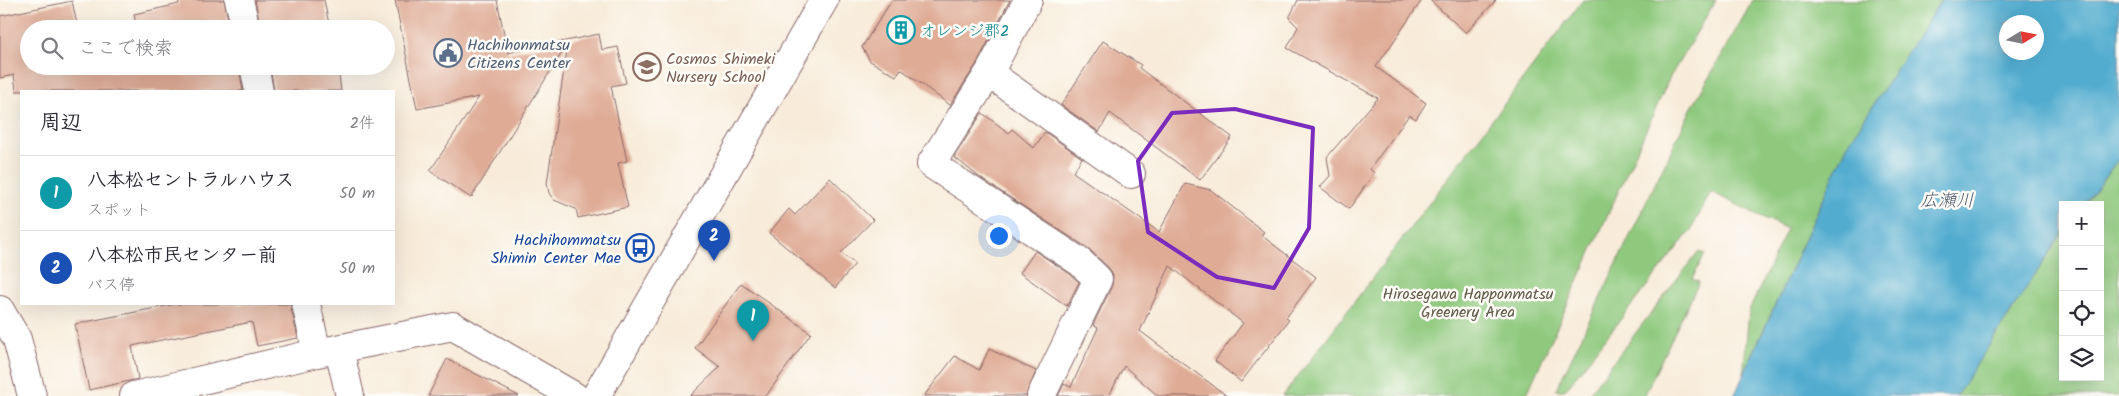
<!DOCTYPE html>
<html lang="ja">
<head>
<meta charset="utf-8">
<style>
	body { margin:0; font-family:Kalam,"Klee One",sans-serif; background:#f7f7f7; color:#2b2b33 }
	.controls { position:absolute; right:15px; bottom:15px; display:grid; overflow:hidden; border-radius:0px; box-shadow:0 5px 20px #0002 }
	.controls button { width:45px; height:45px; display:grid; place-items:center; padding:0; border:0; border-bottom:1px solid #e1e1e2; background:#fff; color:#2b2b33; font:25px sans-serif }
	.compass { position:absolute; left:1999px; top:15px; width:45px; height:45px; border-radius:50%; background:#fff; box-shadow:0 5px 20px #0002; rotate:80deg }
	.you { position:absolute; left:998px; top:235px; width:18px; height:18px; margin:-12px; border:4px solid #fff; border-radius:50%; background:#1a73e8; box-shadow:0 0 0 8px #1a73e833 }
	.badge { display:grid; place-items:center; width:32px; height:32px; border-radius:50%; background:#d1495b; color:#fff; font-size:16px; font-weight:700 }
	.pin { position:absolute; translate:-50% -41px; filter:drop-shadow(0 1px 2px #0008) }
	.pin::after { content:''; position:absolute; top:26px; width:18px; height:15px; background:inherit; clip-path:polygon(0 0,100% 0,50% 100%) }
	.list { margin:0; padding:0; list-style:none }
	h2 { display:flex; justify-content:space-between; align-items:center; height:65px; margin:0; padding:0 20px; font-size:21px }
	h2 small { font-size:16px; font-weight:400; color:#7c7c81 }
	.list li { display:grid; grid-template-columns:32px 1fr auto; gap:15px; align-items:center; box-sizing:border-box; height:75px; padding:0 20px; border-top:1px solid #e1e1e2 }
	.list b { display:block; font-size:19px; white-space:nowrap }
	.list p { margin:0; font-size:16px; white-space:nowrap; color:#7c7c81 }
	.list em { font-size:16px; font-style:normal; color:#7c7c81 }
	.icon { flex:none; width:28px; height:28px; fill:none; stroke:currentColor; stroke-width:2; stroke-linecap:round; stroke-linejoin:round }
	.map { position:relative; flex:none; width:2119px; height:396px; overflow:hidden }
	.search { position:absolute; background:#fff; box-shadow:0 5px 20px #0002; left:20px; top:20px; width:375px; height:55px; display:flex; align-items:center; gap:12px; box-sizing:border-box; padding:0 18px; border-radius:28px; color:#7c7c81; font-size:19px }
	.panel { position:absolute; background:#fff; box-shadow:0 5px 20px #0002; left:20px; top:90px; width:375px; height:215px; border-radius:0px }
	.map>svg:first-child { display:block }
	.green { fill:#8fc97e; stroke:#6c7454 }
	.water { fill:#51accf; stroke:#4e667d; fill-rule:evenodd }
	.building { fill:#dfab95 }
	.lines { fill:none; stroke-linecap:round; stroke-linejoin:round }
	.minor-casing { stroke:#876668; stroke-width:30 }
	.minor { stroke:#fff; stroke-width:28 }
	.marked { fill:none; stroke:#7b2cbf; stroke-width:4; stroke-linejoin:round }
	.labels { text-anchor:middle; stroke-width:5; stroke-linejoin:round; paint-order:stroke }
	.culture-label { font-size:16px; fill:#0d838f; stroke:#fdfcf7; text-anchor:start }
	.service-label { font-size:16px; fill:#4e5e75; stroke:#fdfcf7; text-anchor:start }
	.education-label { font-size:16px; fill:#785e54; stroke:#fdfcf7; text-anchor:start }
	.transit-label { font-size:16px; fill:#164399; stroke:#fdfcf7; text-anchor:end }
	.park-label { font-size:16px; fill:#625a48; stroke:#fdfcf7 }
	.water-label { font-size:18px; font-style:italic; fill:#4d576d; stroke:#fdfcf7 }
</style>
</head>
<body>
<div class="map">
<svg width="2119" height="396" viewBox="0 0 2119 396">
	<rect width="100%" height="100%" fill="#fdfcf7"/>
	<filter id="ink" filterUnits="userSpaceOnUse"><feTurbulence type="fractalNoise" baseFrequency=".02" numOctaves="2"/><feDisplacementMap in="SourceGraphic" scale="10" xChannelSelector="R" yChannelSelector="G"/><feConvolveMatrix kernelMatrix="1 2 1 2 8 2 1 2 1" color-interpolation-filters="sRGB"/></filter>
	<filter id="wash" filterUnits="userSpaceOnUse"><feTurbulence type="fractalNoise" baseFrequency=".0096" numOctaves="4" result="noise"/><feDisplacementMap in="SourceGraphic" scale="20" xChannelSelector="R" yChannelSelector="G"/><feGaussianBlur stdDeviation="1.12" result="paint"/><feColorMatrix in="noise" values="0 0 0 0 0 0 0 0 0 0 0 0 0 0 0 0 0 1.4 0 .05"/><feComposite in="paint" operator="in"/></filter>
	<g filter="url(#wash)">
		<rect width="100%" height="100%" fill="#f8ebd9"/>
		<path class="green" d="M1583 0H1716L1670 77 1526 396H1283Z
			M1753 0H1941L1847 146 1743 375 1749 311 1787 229 1711 192 1691 230 1565 390H1556L1691 109Z
			M2119 158V396H1956L2063 232V377H2100V205H2084Z
			M1698 252 1705 254 1692 279 1699 282 1644 396H1587Z"/>
		<path class="water" d="M1941 0H2119V158L2084 205H2063V232L1956 396H1734L1847 146ZM2006 22H2036V52H2006Z"/>
		<g id="blocks">
			<path class="building" d="M178 0H224L230 29H123L136 26 134 14 179 4Z
				M255 0H324L330 29H261Z
				M395 0H497L508 53 599 34 602 50 618 47 626 83 611 86 627 161 618 163 628 207 578 218 576 209 554 200 549 193 547 183 568 43 471 198 430 171 479 97 417 109Z
				M892 0H1010L976 65 950 105 901 69 896 76 870 61 862 47Z
				M1298 0H1422L1376 67 1426 103 1416 119 1409 115 1370 169 1374 173 1349 209 1320 187 1330 176 1327 157 1378 98 1287 48 1298 27 1289 18Z
				M1430 0H1496L1466 33Z
				M72 1 78 29H29V66H239L243 91H16L14 75 0 78V16Z
				M1103 41 1141 65 1139 68 1232 137 1200 180 1110 113 1099 132 1061 105Z
				M270 66H338L341 91H274Z
				M982 113 1009 133 1012 129 1034 148 1045 132 1082 158 1073 172 1159 232 1185 184 1211 190 1264 232 1261 235 1316 277 1286 318 1289 320 1241 382 1215 361 1243 323 1170 266 1140 331 1227 396H1158L1124 366 1109 396H1058L1064 384 1071 387 1098 328 1093 325 1112 286 1113 276 1109 268 1089 249 983 180 954 157Z
				M830 178 873 220 841 253 855 264 835 288 769 233 789 209 795 215Z
				M1035 251 1070 274 1079 282 1067 306 1020 273Z
				M741 283 811 333 766 396H690L720 367 695 348Z
				M176 304H290L298 338 257 346 252 322 132 346 138 379 89 390 75 324Z
				M989 349 1036 371 1026 396H924L955 356 979 370Z
				M447 359 519 396H428Z"/>
		</g>
	</g>
	<g filter="url(#ink)">
		<use href="#blocks" fill-opacity="0" stroke="#876668" stroke-width="1"/>
		<g class="lines">
			<defs>
				<path id="minor" d="M239 0 246 29
					M1028 0 989 73 931 164 1080 262 1098 279 1041 396
					M254 66 259 91
					M989 73 1131 174
					M306 304 317 353
					M0 310 17 339 32 396
					M339 349 350 396
					M134 396 317 353 453 326 574 396
					M596 396 824 0"/>
			</defs>
			<use href="#minor" class="minor-casing"/>
			<use href="#minor" class="minor"/>
		</g>
	</g>
	<path class="marked" d="M1235 109 1313 128 1309 228 1274 288 1217 277 1148 232 1138 161 1172 113Z"/>
	<defs>
		<symbol id="building-ring" viewBox="-11 -11 22 22"><circle r="9.5" fill="#fdfcf7" stroke="#0f9aa8" stroke-width="1.5"/><path d="M-4-6H4V6H1V3H-1V6H-4ZM-2.5-4.3h1.7v1.8h-1.7ZM.8-4.3h1.7v1.8H.8ZM-2.5-1h1.7V.8h-1.7ZM.8-1h1.7V.8H.8Z" fill="#0f9aa8"/></symbol>
		<symbol id="civic-ring" viewBox="-11 -11 22 22"><circle r="9.5" fill="#fdfcf7" stroke="#5c6f8a" stroke-width="1.5"/><path d="M-.6-6.5H3V-4.5H.6V-3L4-1V1h2V6H-6V1h2V-1L-.6-3ZM-1.2 2.5V6h2.4V2.5Z" fill="#5c6f8a"/></symbol>
		<symbol id="school-ring" viewBox="-11 -11 22 22"><circle r="9.5" fill="#fdfcf7" stroke="#8d6e63" stroke-width="1.5"/><path d="M0-5L7-2L0 1L-7-2ZM-4 1L0 2.5L4 1V4Q0 6-4 4Z" fill="#8d6e63"/></symbol>
		<symbol id="bus-ring" viewBox="-11 -11 22 22"><circle r="9.5" fill="#fdfcf7" stroke="#1a4fb4" stroke-width="1.5"/><path d="M-5-6H5V4H4V6H2V4H-2V6H-4V4H-5ZM-3.5-4V0h7V-4ZM-3.5 1.2v1.5H-2V1.2ZM2 1.2v1.5H3.5V1.2Z" fill="#1a4fb4"/></symbol>
	</defs>
	<g fill-rule="evenodd">
		<use href="#building-ring" x="885" y="14" width="32" height="32"/>
		<use href="#civic-ring" x="432" y="37" width="32" height="32"/>
		<use href="#school-ring" x="631" y="51" width="32" height="32"/>
		<use href="#bus-ring" x="624" y="232" width="32" height="32"/>
	</g>
	<g class="labels">
		<g class="culture-label">
			<text x="920" y="36">オレンジ郡2</text>
		</g>
		<g class="service-label">
			<text x="467" y="50">Hachihonmatsu<tspan x="467" dy="18">Citizens Center</tspan></text>
		</g>
		<g class="education-label">
			<text x="666" y="64">Cosmos Shimeki<tspan x="666" dy="18">Nursery School</tspan></text>
		</g>
		<g class="transit-label">
			<text x="621" y="245">Hachihommatsu<tspan x="621" dy="18">Shimin Center Mae</tspan></text>
		</g>
		<g class="park-label">
			<text x="1468" y="299">Hirosegawa Happonmatsu<tspan x="1468" dy="18">Greenery Area</tspan></text>
		</g>
		<g class="water-label">
			<text x="1947" y="206">広瀬川</text>
		</g>
	</g>
</svg>
<div class="controls">
<button>+</button>
<button>−</button>
<button><svg class="icon" aria-label="locate" viewBox="0 0 24 24"><circle cx="12" cy="12" r="6"/><path d="M12 2v4M12 18v4M2 12h4M18 12h4"/></svg></button>
<button><svg class="icon" aria-label="layers" viewBox="0 0 24 24"><path d="M12 4l9 5-9 5-9-5zM3 14l9 5 9-5"/></svg></button>
</div>
<svg class="compass" viewBox="-18 -18 36 36"><path d="M0-13l5 13h-10z" fill="#e53935"/><path d="M0 13l5-13h-10z" fill="#7c7c81"/></svg>
<div class="you"></div>
<div class="pin badge" style="left:753px;top:341px;background:#0f9aa8">1</div>
<div class="pin badge" style="left:714px;top:261px;background:#1a4fb4">2</div>
<div class="search"><svg class="icon" aria-label="search" viewBox="0 0 24 24"><circle cx="10" cy="10" r="6"/><path d="M15 15l6 6"/></svg>ここで検索</div>
<section class="panel">
<h2>周辺<small>2件</small></h2>
<ul class="list">
<li><span class="badge" style="background:#0f9aa8">1</span><div><b>八本松セントラルハウス</b><p>スポット</p></div><em>50 m</em></li>
<li><span class="badge" style="background:#1a4fb4">2</span><div><b>八本松市民センター前</b><p>バス停</p></div><em>50 m</em></li>
</ul>
</section>
</div>
</body>
</html>
